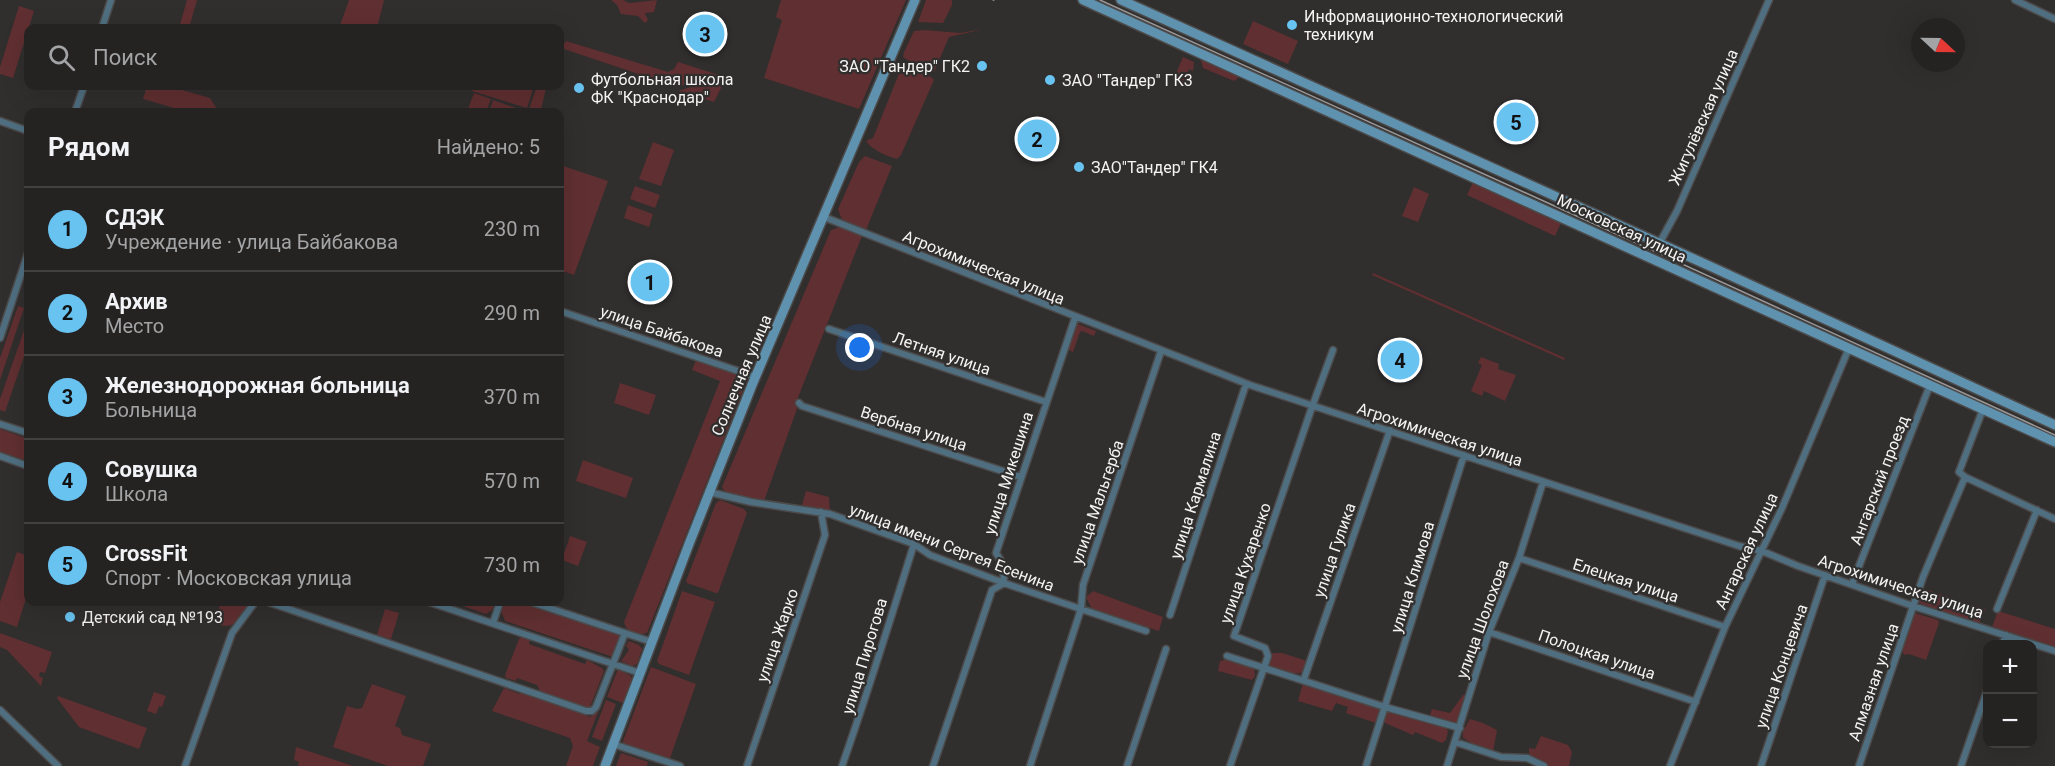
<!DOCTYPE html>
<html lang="ru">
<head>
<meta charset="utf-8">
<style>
	body { margin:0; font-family:Roboto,sans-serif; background:#312f2f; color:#f1f3f6 }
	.controls { position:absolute; right:18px; bottom:18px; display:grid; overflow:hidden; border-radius:12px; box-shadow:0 6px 24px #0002 }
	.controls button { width:54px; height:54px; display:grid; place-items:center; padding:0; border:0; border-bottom:2px solid #423f40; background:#252222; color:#f1f3f6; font:30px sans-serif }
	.compass { position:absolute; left:1911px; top:18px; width:54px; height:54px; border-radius:50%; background:#252222; box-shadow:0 6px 24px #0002; rotate:112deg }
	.you { position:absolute; left:860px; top:348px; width:21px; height:21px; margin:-15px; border:4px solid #fff; border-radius:50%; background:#1a73e8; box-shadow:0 0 0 9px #1a73e833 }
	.badge { display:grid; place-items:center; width:39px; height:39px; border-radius:50%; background:#69c3f1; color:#111; font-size:20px; font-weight:700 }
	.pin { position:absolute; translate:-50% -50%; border:3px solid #fff; box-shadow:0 2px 6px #0006 }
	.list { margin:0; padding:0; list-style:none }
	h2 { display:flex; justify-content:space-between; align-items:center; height:78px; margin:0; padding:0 24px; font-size:26px }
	h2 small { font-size:20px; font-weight:400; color:#a3a4a5 }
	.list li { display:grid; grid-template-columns:39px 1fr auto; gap:18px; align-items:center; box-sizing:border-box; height:84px; padding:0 24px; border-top:2px solid #423f40 }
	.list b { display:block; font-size:22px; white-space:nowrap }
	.list p { margin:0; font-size:20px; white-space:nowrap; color:#a3a4a5 }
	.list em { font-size:20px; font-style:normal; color:#a3a4a5 }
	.icon { flex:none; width:33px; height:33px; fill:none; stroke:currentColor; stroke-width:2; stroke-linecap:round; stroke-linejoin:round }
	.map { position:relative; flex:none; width:2055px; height:766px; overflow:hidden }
	.search { position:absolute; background:#252222; box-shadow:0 6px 24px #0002; left:24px; top:24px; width:540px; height:66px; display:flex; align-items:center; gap:15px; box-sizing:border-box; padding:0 21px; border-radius:12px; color:#a3a4a5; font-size:22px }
	.panel { position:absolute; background:#252222; box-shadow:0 6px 24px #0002; left:24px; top:108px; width:540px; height:498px; border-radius:12px }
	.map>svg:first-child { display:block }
	.green { fill:#602f31 }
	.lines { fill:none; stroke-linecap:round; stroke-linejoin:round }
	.street-casing { stroke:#4c4a4a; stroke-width:9 }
	.secondary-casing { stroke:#4c4a4a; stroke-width:12 }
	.street { stroke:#4f6f80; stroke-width:6 }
	.secondary { stroke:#5f92ae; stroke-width:9 }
	.tram { stroke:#999797; stroke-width:1.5 }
	.poi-dot { fill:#69c3f1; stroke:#312e2e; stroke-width:2 }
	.labels { text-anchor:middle; stroke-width:4.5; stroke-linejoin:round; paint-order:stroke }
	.poi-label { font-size:16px; fill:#f5f3f3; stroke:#312e2e; text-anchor:start }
	.street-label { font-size:16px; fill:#f5f3f3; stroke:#312e2e }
</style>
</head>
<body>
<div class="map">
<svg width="2055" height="766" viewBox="0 0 2055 766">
	<rect width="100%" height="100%" fill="#312e2e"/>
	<path class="green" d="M187 0H197L189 28H179Z
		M349 0H384L377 28H339Z
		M611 0H623L629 3 657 0 654 12 645 13 648 20 645 23 638 16 621 14 617 5Z
		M781 0H906L859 109 764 78 782 20 776 17Z
		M926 0H952V5L943 23 918 22Z
		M19 6 34 11 13 78 0 74V67Z
		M1253 21 1298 41 1288 64 1243 44Z
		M984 29 949 37 934 72 911 62 903 57 904 52 914 31 925 30 960 33Z
		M560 41 565 43 566 41 668 72 674 69 678 62 725 77 724 80 710 78 677 87 561 48 560 51Z
		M1183 57 1194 62 1193 71 1189 69 1183 82 1174 78Z
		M1204 58 1237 72 1238 78 1234 81 1203 68 1201 61Z
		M898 66 913 72 916 71 931 77 934 80 901 155 897 159C886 156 872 150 866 141L873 138 900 71 897 69Z
		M716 82 723 84 714 102 678 91 700 84Z
		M147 86H168L210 98 217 109 216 112H188L143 99Z
		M474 86H534L527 108 472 91Z
		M537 86H547C544 95 543 103 540 112H528Z
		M474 93 491 99 486 112 468 109Z
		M493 100 519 109 518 112H489Z
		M653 142 674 150 661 186 639 179Z
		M865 156 892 166 866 230 842 220 838 209 859 162Z
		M560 165 608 181 574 275 560 270Z
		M1473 182 1561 223 1555 236 1467 195Z
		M635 186 660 195 655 208 630 199Z
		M1414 187 1429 194 1418 222 1402 216Z
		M628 205 653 214 649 227 624 218Z
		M840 227 862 236 797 400 798 406 764 501 725 492 722 487 831 230Z
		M1373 273 1565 358 1564 360 1372 275Z
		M18 306 24 308 0 380V358Z
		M28 319V345L5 412 0 410V399Z
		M1078 324 1096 331 1094 336 1082 331 1080 332 1073 352 1067 349 1075 325Z
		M1481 357 1499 364 1498 369 1516 375 1505 401 1484 391 1482 396 1471 391 1482 365 1478 363Z
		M696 360 740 375 745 385 647 633C637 636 626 632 624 622L720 381 692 370Z
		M620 383 656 395 649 415 614 403Z
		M0 429 28 439V461L0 452Z
		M583 460 633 478 626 498 576 481Z
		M806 491 829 497 830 511 826 513 802 505Z
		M720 500 744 509 747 513 718 593H716L687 583 686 581 716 503Z
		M570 536 587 542 578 566 562 560Z
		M17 552 28 556V592L17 627 0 621V602Z
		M1922 588 1985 609 1979 624 1917 602Z
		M682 591 715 602 689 675 659 664 657 661Z
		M1093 591 1163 617 1159 631 1092 609 1086 597Z
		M221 602H250C231 627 237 631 205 620L216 616Z
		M451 602H495L492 610 486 614Z
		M505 602H524L619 635 620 638 613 657 505 621 501 611Z
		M385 609 399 613 391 639 377 635Z
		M1998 611 2055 629V647L1992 627Z
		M1915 613 1938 620 1939 623 1926 660 1909 654 1904 655 1900 644 1910 618Z
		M0 633 52 652 45 673 40 672 39 676 43 678 41 686 7 650 0 647Z
		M522 637 530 640 529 644 585 664 587 660 602 668 604 671 590 707 586 710 541 693 537 685 517 678 516 681 506 678 505 675 519 639Z
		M629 641 639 645 642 649 637 664 632 666 621 661 629 650 626 646Z
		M1273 653H1282L1307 661 1303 672C1294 676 1276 670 1268 664V658Z
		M1228 659 1254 666 1255 676 1252 680 1218 671 1220 661Z
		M651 667 696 684 669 761 624 745 623 741Z
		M618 669 631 676 632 680 623 703 607 697Z
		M1303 683 1378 707 1379 710 1376 723 1346 713 1348 707 1336 703 1332 711 1298 701Z
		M372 684 406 696 395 726 400 728 402 735 431 744 423 766H388L333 747 347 706 357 709 362 708Z
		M504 688 520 694 521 691 590 717 595 713 601 698 603 699 587 741 600 747 593 766H566L573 746 570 738 492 711Z
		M154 692 166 696 162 707 159 706 156 714 147 711Z
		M1463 695H1470L1459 723H1446L1429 718 1432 709 1450 713Z
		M58 696 147 728 139 749 79 727 57 698Z
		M606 700 616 704 602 741 592 737Z
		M1386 708 1445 726 1448 731 1446 740 1442 743 1415 732 1413 735 1385 723 1383 714Z
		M1470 719 1483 723 1497 730 1493 752 1480 748 1463 738V731Z
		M1541 736 1568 745 1572 752 1569 766H1547L1529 757V748L1535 749Z
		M296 747 353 766H298L299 762 294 760Z
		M621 753 648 762 647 766H616Z"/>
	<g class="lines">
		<defs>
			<path id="street" d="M2015 0 2055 19
				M102 28 111 0
				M75 112 84 86
				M0 121 28 131
				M824 217 1250 385 1739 546 1762 551 1798 566 1913 606 2055 651
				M1659 244 1677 211 1769 0
				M560 311 756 377
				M829 329 1046 402
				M0 338 28 253
				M799 403 802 406 1021 477
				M1983 409 1959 472 1965 477 2055 519
				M0 424 28 433
				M0 456 28 466
				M709 492 751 502 830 514 914 544 930 555 1004 583 1146 631
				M1519 558 1725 627
				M1004 583 1003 564 996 553 1075 318
				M1852 584 1930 385
				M268 602 586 711H592L596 707 625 633
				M429 602 640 673
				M531 602 652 642
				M1997 609 2037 510
				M1170 615 1246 384
				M493 623 500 602
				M1489 632 1696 702
				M2002 644 2006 635
				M1227 656 1385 707 1460 728
				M1304 679 1390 430
				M0 710 58 766
				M1455 742 1501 757 1527 758 1544 766
				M613 744 680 766
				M185 766 232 633 255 602
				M747 766 825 535 821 512
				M842 766C868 692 891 618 914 544
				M933 766 992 590 1004 583
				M1030 766 1081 609 1083 585 1161 351
				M1127 766 1166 649
				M1230 766 1268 656 1265 648 1234 636 1312 407 1333 350
				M1366 766 1464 455
				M1447 766 1489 632 1519 558 1543 482
				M1670 766 1725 627 1782 508 1849 348
				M1761 766 1825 575
				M1859 766 1923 577 1965 477
				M1961 766 1988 688"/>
			<path id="secondary" d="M1083 0 2055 442
				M1121 0 1714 268 2055 425
				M605 766 689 544 752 385 915 0"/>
		</defs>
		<use href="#street" class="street-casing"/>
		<use href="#secondary" class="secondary-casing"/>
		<use href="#street" class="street"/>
		<use href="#secondary" class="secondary"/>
		<path class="tram" d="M993 0H994
			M1100 0 1656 252 2055 435"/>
	</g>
	<g class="poi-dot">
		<circle cx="1292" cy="25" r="6"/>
		<circle cx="982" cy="66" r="6"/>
		<circle cx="1050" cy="80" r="6"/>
		<circle cx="579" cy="88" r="6"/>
		<circle cx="1079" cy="167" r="6"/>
		<circle cx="70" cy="617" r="6"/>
	</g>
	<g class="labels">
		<g class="poi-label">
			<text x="1304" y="22">Информационно-технологический<tspan x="1304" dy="18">техникум</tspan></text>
			<text x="970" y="72" text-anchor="end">ЗАО "Тандер" ГК2</text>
			<text x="591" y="85">Футбольная школа<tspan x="591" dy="18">ФК "Краснодар"</tspan></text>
			<text x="1062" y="86">ЗАО "Тандер" ГК3</text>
			<text x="1091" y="173">ЗАО"Тандер" ГК4</text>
			<text x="82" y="623">Детский сад №193</text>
		</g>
		<g class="street-label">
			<text transform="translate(1703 117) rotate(-66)" y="6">Жигулёвская улица</text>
			<text transform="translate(1622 228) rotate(25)" y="6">Московская улица</text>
			<text transform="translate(984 267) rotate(22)" y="6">Агрохимическая улица</text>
			<text transform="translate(662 331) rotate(19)" y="6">улица Байбакова</text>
			<text transform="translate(942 353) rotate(19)" y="6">Летняя улица</text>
			<text transform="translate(741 375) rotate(-67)" y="6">Солнечная улица</text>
			<text transform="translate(914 428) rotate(18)" y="6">Вербная улица</text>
			<text transform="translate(1440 434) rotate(18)" y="6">Агрохимическая улица</text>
			<text transform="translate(1008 473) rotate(-72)" y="6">улица Микешина</text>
			<text transform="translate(1879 480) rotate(-69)" y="6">Ангарский проезд</text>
			<text transform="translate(1195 495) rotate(-72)" y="6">улица Кармалина</text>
			<text transform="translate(1097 502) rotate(-71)" y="6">улица Мальгерба</text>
			<text transform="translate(952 547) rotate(21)" y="6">улица имени Сергея Есенина</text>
			<text transform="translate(1334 550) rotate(-71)" y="6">улица Гулика</text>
			<text transform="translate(1746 551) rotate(-65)" y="6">Ангарская улица</text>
			<text transform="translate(1245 563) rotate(-71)" y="6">улица Кухаренко</text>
			<text transform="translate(1412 577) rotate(-73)" y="6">улица Климова</text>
			<text transform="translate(1626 580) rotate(18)" y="6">Елецкая улица</text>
			<text transform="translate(1901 586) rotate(18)" y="6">Агрохимическая улица</text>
			<text transform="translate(1482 619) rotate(-70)" y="6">улица Шолохова</text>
			<text transform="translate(777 635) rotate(-71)" y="6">улица Жарко</text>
			<text transform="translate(1597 654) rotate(19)" y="6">Полоцкая улица</text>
			<text transform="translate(864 656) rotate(-73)" y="6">улица Пирогова</text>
			<text transform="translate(1781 666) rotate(-71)" y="6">улица Концевича</text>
			<text transform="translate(1873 682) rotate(-71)" y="6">Алмазная улица</text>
		</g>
	</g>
</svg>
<div class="controls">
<button>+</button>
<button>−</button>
</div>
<svg class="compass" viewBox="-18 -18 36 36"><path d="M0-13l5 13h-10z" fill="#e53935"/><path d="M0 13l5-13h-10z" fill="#a3a4a5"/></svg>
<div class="you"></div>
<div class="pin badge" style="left:650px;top:282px">1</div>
<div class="pin badge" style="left:1037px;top:139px">2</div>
<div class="pin badge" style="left:705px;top:34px">3</div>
<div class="pin badge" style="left:1400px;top:360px">4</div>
<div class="pin badge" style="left:1516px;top:122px">5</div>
<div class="search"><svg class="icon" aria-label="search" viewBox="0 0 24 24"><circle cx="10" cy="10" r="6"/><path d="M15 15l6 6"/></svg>Поиск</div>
<section class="panel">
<h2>Рядом<small>Найдено: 5</small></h2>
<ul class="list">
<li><span class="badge">1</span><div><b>СДЭК</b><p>Учреждение · улица Байбакова</p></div><em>230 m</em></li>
<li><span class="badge">2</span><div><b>Архив</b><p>Место</p></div><em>290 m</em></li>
<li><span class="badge">3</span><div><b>Железнодорожная больница</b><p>Больница</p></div><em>370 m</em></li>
<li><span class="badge">4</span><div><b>Совушка</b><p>Школа</p></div><em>570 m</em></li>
<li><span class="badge">5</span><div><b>CrossFit</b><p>Спорт · Московская улица</p></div><em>730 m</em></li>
</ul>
</section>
</div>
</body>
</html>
